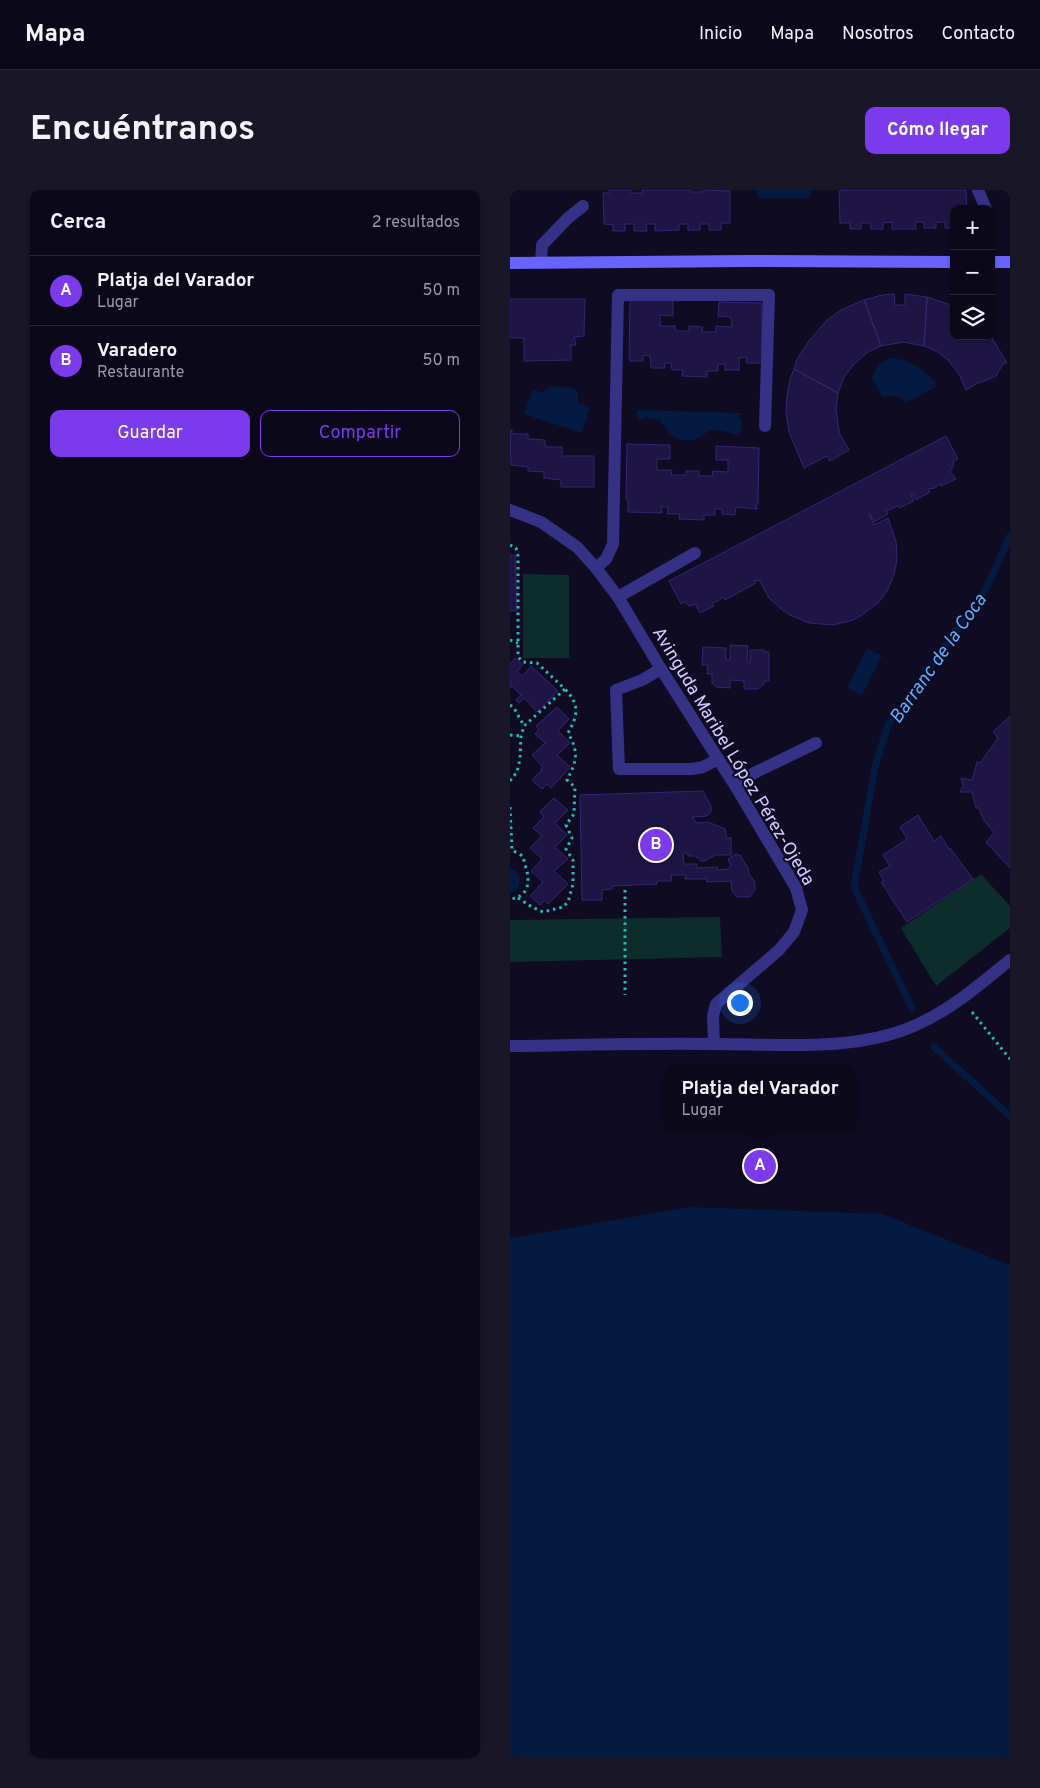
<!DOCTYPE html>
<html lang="es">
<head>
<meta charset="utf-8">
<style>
	body { margin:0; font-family:Overpass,sans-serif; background:#191627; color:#f1f3f6 }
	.controls { position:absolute; right:15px; top:15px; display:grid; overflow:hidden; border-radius:10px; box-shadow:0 1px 4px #0004 }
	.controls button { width:45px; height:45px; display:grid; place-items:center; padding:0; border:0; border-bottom:1px solid #2b2939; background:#0b081a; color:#f1f3f6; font:25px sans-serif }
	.you { position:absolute; left:229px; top:812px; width:18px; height:18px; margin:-12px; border:4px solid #fff; border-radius:50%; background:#1a73e8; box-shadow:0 0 0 8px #1a73e833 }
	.badge { display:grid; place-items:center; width:32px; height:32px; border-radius:50%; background:#7c3aed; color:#fff; font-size:16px; font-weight:700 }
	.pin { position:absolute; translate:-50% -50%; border:2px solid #fff; box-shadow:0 1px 5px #0006 }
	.popup { position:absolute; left:154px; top:876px; width:192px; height:65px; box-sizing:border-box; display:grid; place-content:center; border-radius:10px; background:#0b081a; filter:drop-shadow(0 1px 4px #0005); font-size:16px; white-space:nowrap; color:#9a9aa2 }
	.popup b { font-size:19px; color:#f1f3f6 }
	.popup::after { content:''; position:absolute; left:50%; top:100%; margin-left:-10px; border:10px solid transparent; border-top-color:#0b081a }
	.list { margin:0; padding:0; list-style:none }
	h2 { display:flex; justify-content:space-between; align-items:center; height:65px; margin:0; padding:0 20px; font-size:21px }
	h2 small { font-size:16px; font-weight:400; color:#9a9aa2 }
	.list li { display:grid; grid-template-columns:32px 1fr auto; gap:15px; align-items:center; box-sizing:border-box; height:70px; padding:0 20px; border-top:1px solid #2b2939 }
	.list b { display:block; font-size:19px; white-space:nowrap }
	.list p { margin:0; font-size:16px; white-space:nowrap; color:#9a9aa2 }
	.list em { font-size:16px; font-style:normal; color:#9a9aa2 }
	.actions { display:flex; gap:10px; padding:15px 20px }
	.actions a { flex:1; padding:11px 0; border:1px solid #7c3aed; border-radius:10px; text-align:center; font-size:18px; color:#7c3aed }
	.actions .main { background:#7c3aed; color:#fff }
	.icon { flex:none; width:28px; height:28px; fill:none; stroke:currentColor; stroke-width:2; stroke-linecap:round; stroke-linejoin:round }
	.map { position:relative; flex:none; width:500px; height:1568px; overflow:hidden; border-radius:10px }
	header { display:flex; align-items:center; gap:30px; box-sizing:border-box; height:70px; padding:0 25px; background:#0b081a; border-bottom:1px solid #2b2939 }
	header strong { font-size:24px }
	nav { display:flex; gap:28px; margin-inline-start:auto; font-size:18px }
	.intro { display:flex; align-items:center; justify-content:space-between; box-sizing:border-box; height:120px; padding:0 30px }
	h1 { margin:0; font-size:35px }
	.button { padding:12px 22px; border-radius:10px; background:#7c3aed; color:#fff; font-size:18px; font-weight:700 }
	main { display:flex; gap:30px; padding:0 30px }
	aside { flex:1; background:#0b081a; border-radius:10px; box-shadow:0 1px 4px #0004 }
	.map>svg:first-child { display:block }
	.green { fill:#0d2c2c }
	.water { fill:#041a41 }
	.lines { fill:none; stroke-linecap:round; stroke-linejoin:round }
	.stream { stroke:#041a41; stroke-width:7 }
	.building { fill:#1f1544; stroke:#352573 }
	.path { stroke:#22bdb5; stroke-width:3; stroke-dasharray:2.5 4; stroke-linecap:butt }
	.service { stroke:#353185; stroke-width:12 }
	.minor { stroke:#353185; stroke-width:12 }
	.tertiary { stroke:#353185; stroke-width:12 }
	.secondary { stroke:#6863ff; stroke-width:12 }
	.labels { text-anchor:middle; stroke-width:4; stroke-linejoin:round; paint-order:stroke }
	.street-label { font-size:18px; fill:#d2ccff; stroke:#0f0b22 }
	.water-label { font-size:19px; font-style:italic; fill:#5ab1ff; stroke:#0f0b22 }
</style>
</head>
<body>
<header>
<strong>Mapa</strong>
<nav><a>Inicio</a><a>Mapa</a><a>Nosotros</a><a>Contacto</a></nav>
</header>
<div class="intro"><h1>Encuéntranos</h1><a class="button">Cómo llegar</a></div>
<main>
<aside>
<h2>Cerca<small>2 resultados</small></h2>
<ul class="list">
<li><span class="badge">A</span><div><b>Platja del Varador</b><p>Lugar</p></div><em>50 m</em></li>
<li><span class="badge">B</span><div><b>Varadero</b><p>Restaurante</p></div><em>50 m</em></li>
</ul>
<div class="actions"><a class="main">Guardar</a><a>Compartir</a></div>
</aside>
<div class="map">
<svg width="500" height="1568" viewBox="0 0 500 1568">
	<rect width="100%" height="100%" fill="#0f0b22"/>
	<path class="green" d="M13 384 59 385V468H13Z
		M471 684 500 716V738L426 796 391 738Z
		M210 727 212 767 0 772V730Z"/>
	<path class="water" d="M248 0H300V8H248Z
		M382 168C402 171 411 178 425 191L426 197 396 213C389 204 383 205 373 207L361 188C368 178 369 171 382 168Z
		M43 196C56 199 71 193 68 213L80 217 72 243 14 224 23 199 33 203 36 199Z
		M128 220 233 223 229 226 232 233 231 241 226 245C219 242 205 238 198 241 196 242 195 245 192 246 174 257 158 246 150 230L141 229 137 227 130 230 127 228 126 223Z
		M357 458 372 466 352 505 337 498Z
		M0 678C11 682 12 691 7 700L0 704Z
		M180 1017 373 1024 500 1075V1568H0V1048Z"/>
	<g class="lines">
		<path class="stream" d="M402 818 344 697 365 577 378 535 474 403 500 346
			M424 857 500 926"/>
	</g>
	<path class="building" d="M99 0H121V3H132V0H181V2H192V0L220 1V33H211V40H199V34H190V40H178V34H169V40L145 41V34H136L137 41H124V34H115V41H103V35L94 34 93 3H99Z
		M336 0H456L457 19H444V38H435V32H426V38H414V32H405L406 39H382V32L373 33V39H361L360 33H351V39H340V33H330L329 1Z
		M384 104 385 115H395V104L417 107 414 156 393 152 371 156 354 110 372 105Z
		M417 107 444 116V146H481L497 173 493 174 486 186 475 191 470 192 456 200 449 184 438 170 426 161 414 156Z
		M0 109H75L74 146 64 147 66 155H61V170L14 171V148H0Z
		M120 110H163V126L150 125V136H165L166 141H179V136L193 137 192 142H206V136L222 137 221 127 208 126 209 112 252 113V170H250V173H237L236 167 229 168V180H215V174H208V181H197V187L172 186 173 180H162L161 173H155V178H141L140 166 133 165V171H120L119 166Z
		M354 110 371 156 358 162 345 173 334 187 328 203 284 179 287 169 299 151 317 130 331 120Z
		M284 179 328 203 326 218 328 235 330 244 339 260 320 271 317 266 294 278 279 242 276 223 277 206 280 189Z
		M0 240H2V244H18V249L35 250V257H52V266H84V297H51V290L34 288V282L18 281V277L1 275Z
		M436 246 448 269 443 271 444 275 440 281 446 289 431 296 430 294 425 298 418 299 420 302 406 310 403 304 401 305 404 311 389 318 388 316 376 321 378 324 364 332 360 324H359L364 335 378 328 386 351 387 369 384 385 377 401 369 412 352 425 343 430 323 435 299 433 280 425 271 419 259 408 249 390 244 391 246 393 215 410 213 407 208 411 202 413 204 416 190 423 185 414 179 416 175 412 171 414 159 391Z
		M117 254 160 255V269H147V280H162L161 285H176V281H189V286H203L202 281 218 282V270H206V256L249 258 248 314H246L247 319 226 317 225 325 212 324V319H205V325H194V330L169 329 170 324H157L158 317H151L152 323 118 322V311L116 310Z
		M0 365H5L7 421H0Z
		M220 455 238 456 237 472 240 473V460H254V462H259V491H254V494L248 499H234V491L220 490V498L206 497 202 493V484H197L198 475H192L193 457 216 458V470H220Z
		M5 468 13 475 7 482 12 486 21 476 48 501 27 522 14 508 9 513 6 510 11 505 2 496 0 498V474Z
		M47 517 59 529 48 541 60 553 47 565 60 577 41 598 37 594 32 599 22 590 32 580 31 579 33 577 22 565 35 553 25 544 29 539 26 536Z
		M500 526V678L476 652 484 643 473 629 469 618H466L462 602H450L453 596 451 588 462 590 467 572 470 573 488 548 483 542Z
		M193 601 201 616V622L197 626 182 627 187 633 198 632 215 639 216 642V648H221V665H205L195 671H191L185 666H178V663H173L174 674H187V678L207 677 208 680 218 679 221 676 218 669 226 664 230 665 238 678 239 684 245 692V700L240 707H227L222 701 221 691 197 692 196 689H175L176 685H161L162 691H147V694L102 696V699L92 700V710H72L70 605Z
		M44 608 58 620 45 633 57 645 45 657 58 669 44 681 58 694 38 714 35 710 30 715 20 706 33 692 21 681 32 669 20 658 32 646 23 638 34 627 30 622Z
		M408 625 424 651 431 646 439 659 440 658 463 689 397 732 371 692 374 691 369 682 380 676 373 665 397 649 390 637Z"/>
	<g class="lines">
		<path class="path" d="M0 355 6 358 8 366V467L13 472 27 473 55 499 14 536 11 546 10 569 7 582 0 591
			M0 450 8 453
			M0 515 4 518 14 536
			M0 545 11 546
			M0 617 2 660C5 662 11 664 13 667 14 669 14 672 15 675 21 691 19 707 0 709
			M115 700V805
			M8 708 22 717 33 722 53 717 58 712 63 694V670L56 659 62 648 56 635 64 624 65 597 57 590C67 571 69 562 58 543 68 525 70 515 55 499
			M462 822 500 869"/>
		<path class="service" d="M468 0 476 19
			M31 73 32 55 58 28 73 16
			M86 378 96 369 103 354 108 105H259L255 236
			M108 407 185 363
			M151 479 132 490 106 500 109 579H182L193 577 208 569
			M226 597 244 583 306 553"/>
		<path class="minor" d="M0 320 31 332 67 357 86 378 108 407 151 479 226 597 286 698 292 720 284 742 269 760 206 814 203 826 204 854"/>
		<path class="tertiary" d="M0 856C68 855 137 853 205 854 269 854 344 862 404 836 441 820 469 795 500 770"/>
		<path class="secondary" d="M481 72H500
			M0 73 240 71 444 72"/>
	</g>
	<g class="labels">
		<g class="street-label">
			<text transform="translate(224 566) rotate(59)" y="6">Avinguda Maribel López Pérez-Ojeda</text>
		</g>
		<g class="water-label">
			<text transform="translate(427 468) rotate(-55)" y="7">Barranc de la Coca</text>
		</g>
	</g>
</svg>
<div class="controls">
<button>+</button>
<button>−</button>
<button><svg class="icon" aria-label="layers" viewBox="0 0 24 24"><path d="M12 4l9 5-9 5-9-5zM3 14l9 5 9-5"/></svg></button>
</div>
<div class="you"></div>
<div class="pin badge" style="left:250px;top:976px">A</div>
<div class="popup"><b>Platja del Varador</b>Lugar</div>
<div class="pin badge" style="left:146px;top:655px">B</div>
</div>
</main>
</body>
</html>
